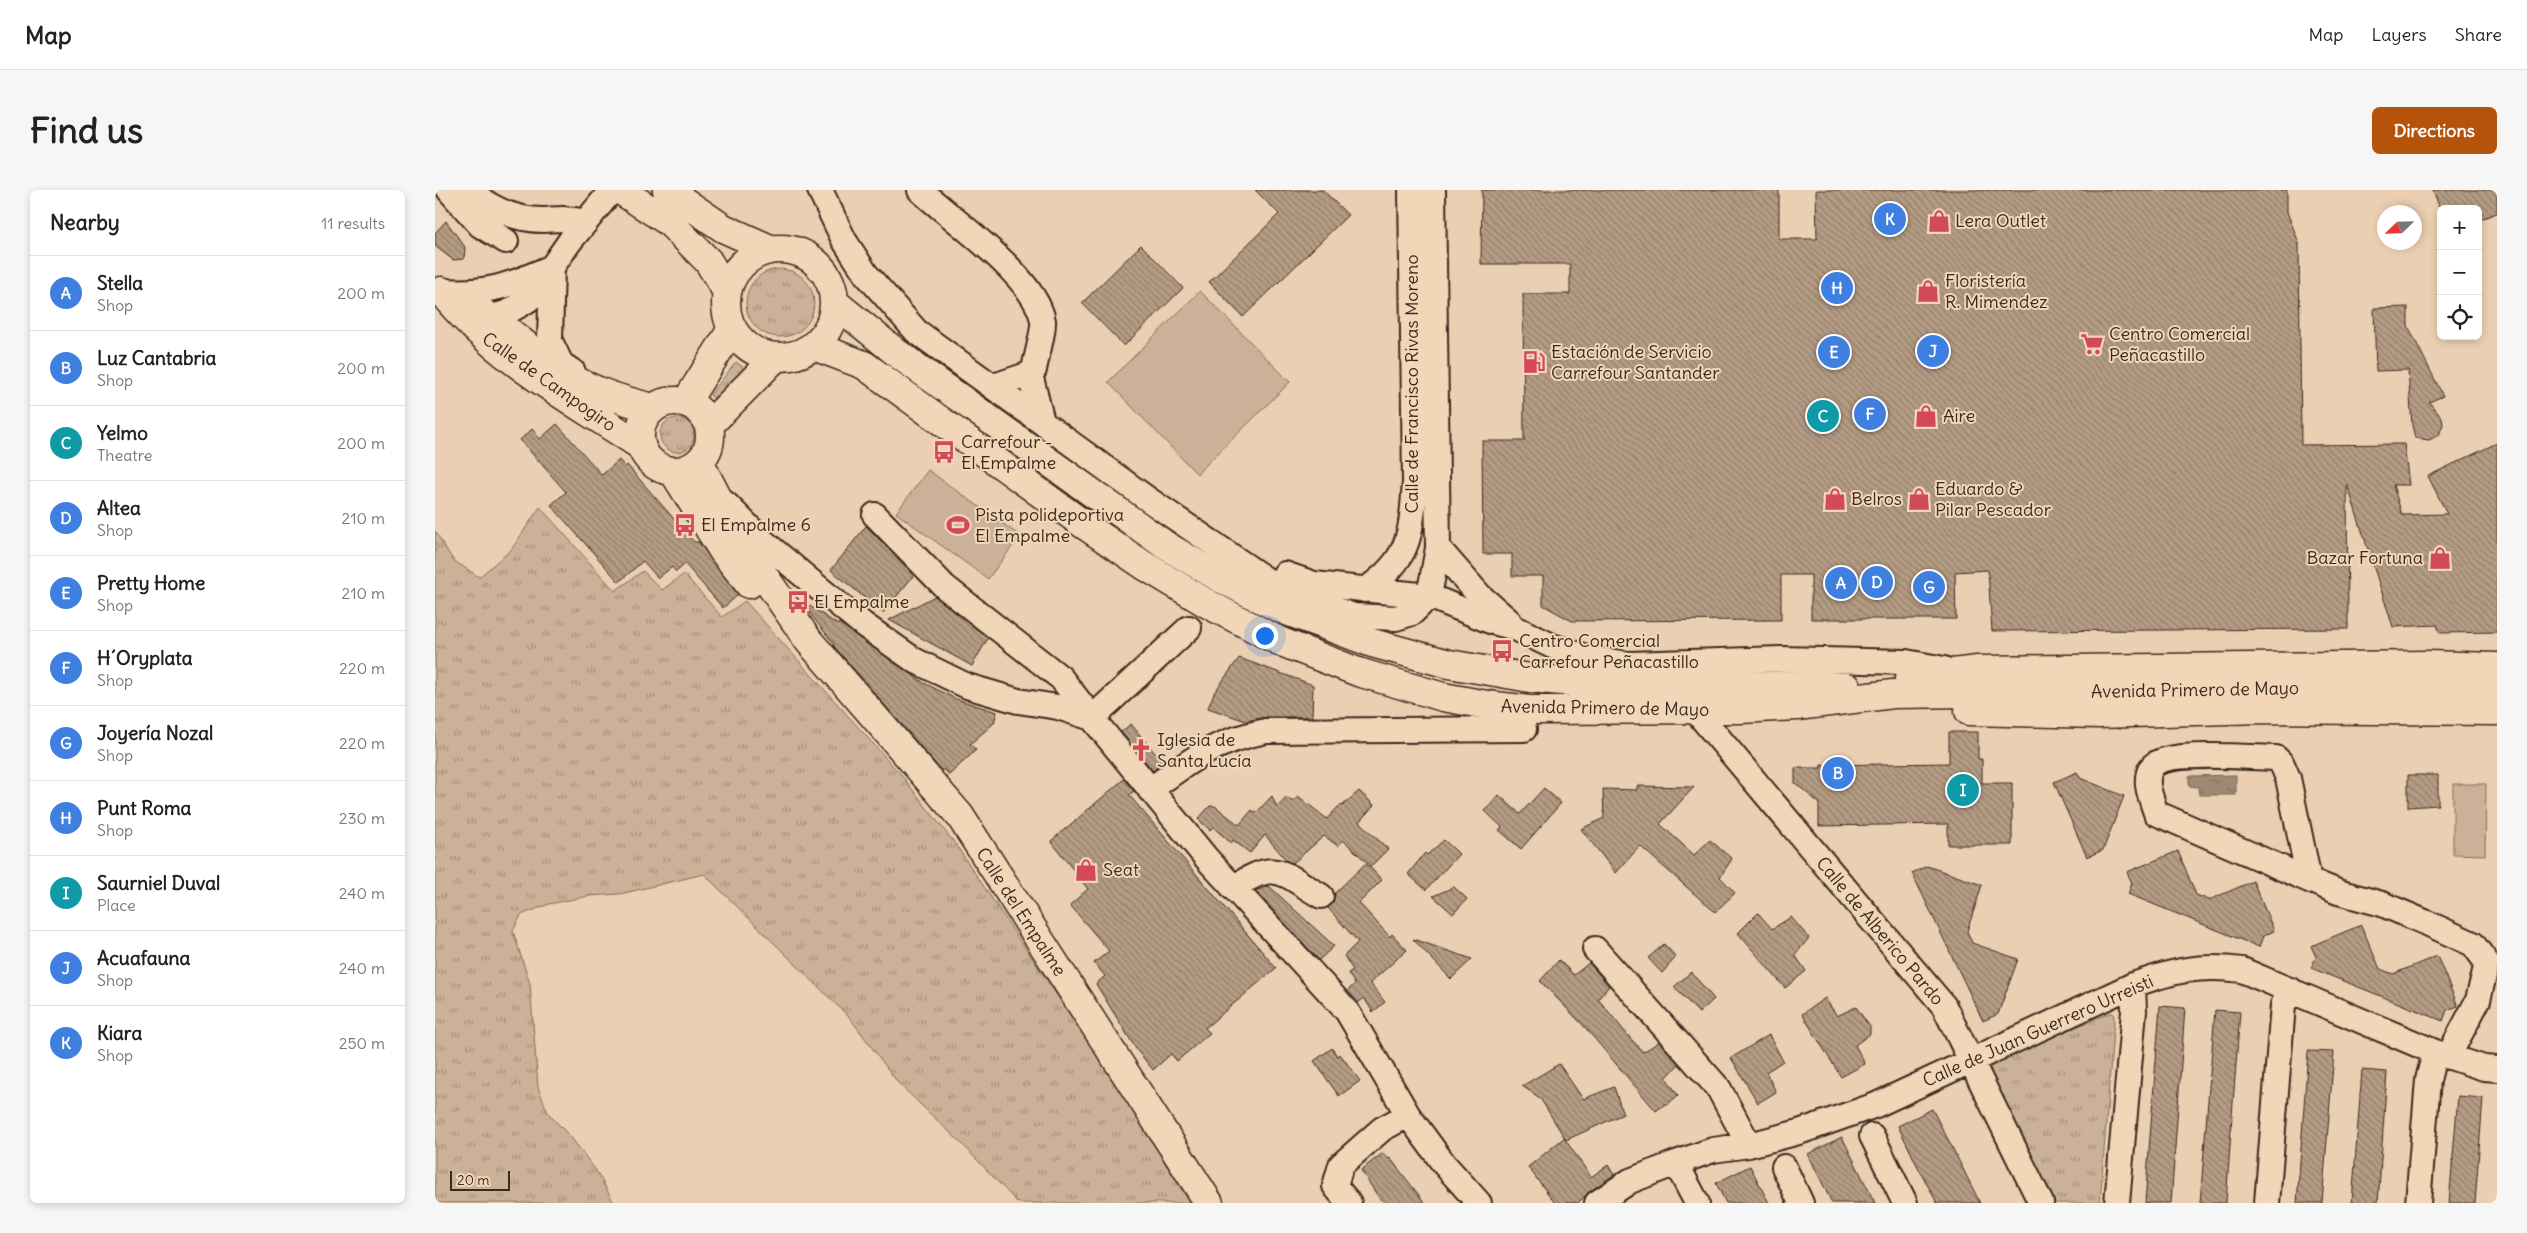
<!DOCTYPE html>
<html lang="en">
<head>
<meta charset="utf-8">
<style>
	body { margin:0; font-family:Delius,sans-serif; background:#f6f6f6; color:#222 }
	.controls { position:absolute; right:15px; top:15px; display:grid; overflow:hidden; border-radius:8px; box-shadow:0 2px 8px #0003 }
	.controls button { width:45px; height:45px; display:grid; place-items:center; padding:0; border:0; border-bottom:1px solid #e0e0e0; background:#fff; color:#222; font:25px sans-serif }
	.compass { position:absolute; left:1942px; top:15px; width:45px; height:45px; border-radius:50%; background:#fff; box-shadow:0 2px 8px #0003; rotate:247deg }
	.scale { position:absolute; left:15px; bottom:12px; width:60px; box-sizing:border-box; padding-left:5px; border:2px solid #3b2a1e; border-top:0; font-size:14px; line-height:18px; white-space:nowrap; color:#3b2a1e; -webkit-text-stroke:4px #f1d6b8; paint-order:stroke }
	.you { position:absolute; left:829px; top:445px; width:18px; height:18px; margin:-12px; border:4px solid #fff; border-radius:50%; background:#1a73e8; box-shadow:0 0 0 8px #1a73e833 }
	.badge { display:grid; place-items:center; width:32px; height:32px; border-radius:50%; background:#b45309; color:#fff; font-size:16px; font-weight:700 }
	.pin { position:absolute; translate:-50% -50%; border:2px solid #fff; box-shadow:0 1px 5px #0006 }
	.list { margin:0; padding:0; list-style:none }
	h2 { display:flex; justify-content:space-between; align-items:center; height:65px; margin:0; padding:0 20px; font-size:21px }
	h2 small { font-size:16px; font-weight:400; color:#767676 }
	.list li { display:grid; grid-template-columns:32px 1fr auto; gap:15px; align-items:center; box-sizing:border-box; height:75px; padding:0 20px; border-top:1px solid #e0e0e0 }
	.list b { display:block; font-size:19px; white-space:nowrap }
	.list p { margin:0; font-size:16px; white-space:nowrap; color:#767676 }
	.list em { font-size:16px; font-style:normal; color:#767676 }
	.icon { flex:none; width:28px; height:28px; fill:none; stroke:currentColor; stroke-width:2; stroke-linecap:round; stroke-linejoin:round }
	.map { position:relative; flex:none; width:2062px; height:1013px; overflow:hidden; border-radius:8px }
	header { display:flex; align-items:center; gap:30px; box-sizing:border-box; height:70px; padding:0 25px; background:#fff; border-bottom:1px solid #e0e0e0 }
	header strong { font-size:24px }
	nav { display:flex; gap:28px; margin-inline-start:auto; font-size:18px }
	.intro { display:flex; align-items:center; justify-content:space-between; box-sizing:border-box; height:120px; padding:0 30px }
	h1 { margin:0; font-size:35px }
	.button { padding:12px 22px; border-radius:8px; background:#b45309; color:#fff; font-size:18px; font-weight:700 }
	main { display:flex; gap:30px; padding:0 30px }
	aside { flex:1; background:#fff; border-radius:8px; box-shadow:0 2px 8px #0003 }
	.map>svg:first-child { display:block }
	.grass { fill:url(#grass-tufts); stroke:#826e5a }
	.garden { fill:#cab197; stroke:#826e5a }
	.water { fill:url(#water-ripples); stroke:#776352 }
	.building { fill:url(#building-back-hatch); stroke:#3b2a1e }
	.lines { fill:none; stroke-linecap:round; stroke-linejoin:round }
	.minor-casing { stroke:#3b2a1e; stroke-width:28 }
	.primary-casing { stroke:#3b2a1e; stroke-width:31 }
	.trunk-casing { stroke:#3b2a1e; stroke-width:31 }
	.minor { stroke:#f1d6b8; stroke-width:24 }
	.primary { stroke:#f1d6b8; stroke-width:28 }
	.trunk { stroke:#f1d6b8; stroke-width:28 }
	.labels { text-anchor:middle; stroke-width:4; stroke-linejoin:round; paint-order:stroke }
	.poi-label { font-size:18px; fill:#3b2a1e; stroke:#f1d6b8; text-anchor:start }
	.street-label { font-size:18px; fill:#3b2a1e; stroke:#f1d6b8 }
</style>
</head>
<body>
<header>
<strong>Map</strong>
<nav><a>Map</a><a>Layers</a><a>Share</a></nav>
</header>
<div class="intro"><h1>Find us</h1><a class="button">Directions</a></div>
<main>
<aside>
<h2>Nearby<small>11 results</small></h2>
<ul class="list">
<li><span class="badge" style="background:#3f7fe0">A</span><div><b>Stella</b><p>Shop</p></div><em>200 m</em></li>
<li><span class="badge" style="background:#3f7fe0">B</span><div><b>Luz Cantabria</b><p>Shop</p></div><em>200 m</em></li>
<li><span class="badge" style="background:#0f9aa8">C</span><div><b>Yelmo</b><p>Theatre</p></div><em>200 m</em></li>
<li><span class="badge" style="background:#3f7fe0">D</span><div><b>Altea</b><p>Shop</p></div><em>210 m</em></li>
<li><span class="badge" style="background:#3f7fe0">E</span><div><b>Pretty Home</b><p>Shop</p></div><em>210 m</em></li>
<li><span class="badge" style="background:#3f7fe0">F</span><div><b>H´Oryplata</b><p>Shop</p></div><em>220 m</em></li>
<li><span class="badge" style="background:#3f7fe0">G</span><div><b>Joyería Nozal</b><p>Shop</p></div><em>220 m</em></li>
<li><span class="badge" style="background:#3f7fe0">H</span><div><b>Punt Roma</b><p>Shop</p></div><em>230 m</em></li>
<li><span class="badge" style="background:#0f9aa8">I</span><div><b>Saurniel Duval</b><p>Place</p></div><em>240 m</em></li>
<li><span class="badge" style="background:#3f7fe0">J</span><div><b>Acuafauna</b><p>Shop</p></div><em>240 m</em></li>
<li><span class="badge" style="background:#3f7fe0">K</span><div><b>Kiara</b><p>Shop</p></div><em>250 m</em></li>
</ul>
</aside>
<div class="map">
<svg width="2062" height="1013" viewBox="0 0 2062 1013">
	<defs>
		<pattern id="grass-tufts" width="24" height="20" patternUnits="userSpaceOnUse" patternTransform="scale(1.25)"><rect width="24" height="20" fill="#cab197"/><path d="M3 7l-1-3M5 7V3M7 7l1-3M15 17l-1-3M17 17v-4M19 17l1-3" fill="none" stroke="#a5907b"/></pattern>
		<pattern id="water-ripples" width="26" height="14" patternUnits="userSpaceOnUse" patternTransform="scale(1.25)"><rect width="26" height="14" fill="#9f8974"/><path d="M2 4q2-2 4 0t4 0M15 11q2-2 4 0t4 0" fill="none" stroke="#83705f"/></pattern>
		<pattern id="building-back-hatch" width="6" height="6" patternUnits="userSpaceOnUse" patternTransform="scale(1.25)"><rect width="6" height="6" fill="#b49c84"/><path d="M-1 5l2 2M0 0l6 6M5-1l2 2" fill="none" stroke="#947f6b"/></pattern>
	</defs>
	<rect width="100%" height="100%" fill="#eacfb2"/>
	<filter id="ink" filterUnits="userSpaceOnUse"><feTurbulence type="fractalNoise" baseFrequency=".02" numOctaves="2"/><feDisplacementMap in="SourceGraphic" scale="10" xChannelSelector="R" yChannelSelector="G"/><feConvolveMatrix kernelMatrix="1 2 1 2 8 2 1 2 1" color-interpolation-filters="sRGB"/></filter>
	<g filter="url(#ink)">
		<path class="grass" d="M311 113a34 34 0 1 1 68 0a34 34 0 1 1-68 0Z
			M301 172 309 178 279 209 275 205Z
			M225 245a17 17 0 1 1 34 0a17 17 0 1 1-34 0Z
			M105 317 180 401 208 381 227 400 249 384 287 427 310 411 467 586 521 655 672 880 755 1013H583L527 954 463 893 415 828 269 684 185 704 154 706 114 714 86 725 78 741 95 794 103 897 113 923 138 950 162 982 179 1013H0V341L18 370 44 387 76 360Z
			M1674 823H1678L1679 828 1665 1013H1620L1556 885V873Z"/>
		<path class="garden" d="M765 101 855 192 762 284 673 192Z
			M493 280 585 346 553 389 461 323Z
			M2018 594H2051L2050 665 2018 664Z"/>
		<path class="water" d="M1801 585V605H1764L1763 597 1754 596V586Z"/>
		<path class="building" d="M820 0H888L913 25 808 127 774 92 844 24Z
			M1047 0H1344V49H1382L1381 0H1852V22L1864 53 1866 255 1969 254 1974 295H1958L1967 325 2012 324 1993 286 2062 253V442L2005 443 2002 435 1958 437 1912 294 1913 439 1557 441 1553 380 1520 382 1521 429H1376V385H1346V430L1137 431 1108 415V386H1077V364H1048L1047 251H1089L1088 104H1135V74H1046Z
			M1998 0H2062V23L2043 30V19H2005Z
			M11 31 30 57 29 69 18 70 0 56V43Z
			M706 55 748 98 689 156 647 113Z
			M1973 117V136L2008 206 1994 212 2007 228 2008 234 2004 245 1994 250 1980 248 1977 235 1973 180 1941 181 1939 118Z
			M122 234 167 285 184 270 190 277 192 275 259 352H264L303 405 288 418 250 374 241 382 237 377 223 388 208 371 184 392 116 315 131 302 85 250 97 239 105 249Z
			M431 336 479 385 448 423 396 380Z
			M500 406 553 448 537 476 454 430Z
			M372 414 403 435 404 433 489 493 521 509 562 522 559 533 535 554 541 560 514 585 510 580H506L398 455 399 454 370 417Z
			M804 468 878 495 877 527H831L811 531 773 518 779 503Z
			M696 534 728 573 718 581 686 542Z
			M1514 542H1543V569H1547V593H1577V655H1513V634L1384 636V613L1360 593V578H1386V575L1514 573Z
			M1642 582 1645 588 1689 606 1668 660 1652 667 1619 592Z
			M1973 585H2003V615L1973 617Z
			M689 589 699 601 694 605 841 778 770 838 775 843 742 871 736 864 718 880 701 859 661 794 670 786 659 773 674 761 635 715 653 699 616 651Z
			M1202 596 1259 597 1225 634 1259 665 1275 650 1297 669 1285 687 1300 703 1280 722 1205 656 1181 683 1146 639 1169 628 1168 599 1202 600Z
			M1109 598 1126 613 1086 659 1064 640 1067 637 1050 621 1064 605 1085 624Z
			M924 601 939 615 924 632 953 659 936 676 908 650 903 656 889 646 858 673 852 671 830 645 815 663 798 650 796 653 778 637 775 640 763 629 775 616H780L804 635 817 620 821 623 837 606 842 618 852 607 857 612 863 606 892 629 905 615 907 616Z
			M1009 650 1024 664 991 700 973 684 990 663 992 665Z
			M1743 661 1761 705 1774 710 1818 691 1839 741 1828 746 1824 757 1693 704 1697 693 1692 682Z
			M931 673 947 690 924 713 955 747 957 744 972 760 935 793 950 812 938 822 929 808 923 813 912 801 920 794 913 783 918 780 909 766 923 752 893 718 898 713 900 703Z
			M1492 676 1547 695 1532 741 1537 753 1583 769 1563 824 1548 831 1477 683Z
			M834 696 899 756 884 770 820 701Z
			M1019 697 1032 709 1018 724 998 706Z
			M1323 723 1337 739 1356 727 1374 748 1360 765 1371 781 1350 798 1303 743Z
			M1926 735 1945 779 1958 784 2002 766 2023 816 2012 820 2008 831 1876 778 1881 767 1876 756Z
			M978 749 1037 769 1016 789Z
			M1229 754 1241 767 1227 783 1213 768Z
			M1124 770 1139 785 1154 773 1174 796 1163 809 1196 849 1208 862 1224 852 1244 874 1231 888 1243 905 1231 916 1230 914 1221 921 1148 835 1105 791Z
			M1256 782 1279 809 1264 823 1239 797Z
			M1390 808 1402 826 1421 817 1435 837V844L1420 855 1430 874 1406 887 1367 824Z
			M1725 816 1750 818 1736 1013H1710Z
			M1780 820 1805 822 1797 926 1791 1013H1765Z
			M1334 845 1348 871 1331 882 1341 902 1323 913 1296 868Z
			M897 858 902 866 905 864 925 891 904 906 879 871Z
			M1873 861 1899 862 1887 1013H1862Z
			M1124 874 1148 909 1179 897 1188 924 1131 950 1105 908 1087 896Z
			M1927 880 1952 882 1943 1013H1917Z
			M2023 906 2048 908 2040 1013H2014Z
			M1497 919 1519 961 1545 1013H1502L1484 979 1463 936Z
			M1407 947 1440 1013H1397L1373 964Z
			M1129 948 1156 987 1173 975 1179 985 1154 1002 1143 1013H1120L1093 977Z
			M948 963 953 969 955 968 990 1013H950L944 1008 926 980Z
			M1315 976 1334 1013H1291L1281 993Z"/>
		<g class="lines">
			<defs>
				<path id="minor" d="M14 0 45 35 71 51
					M35 0C55 19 81 30 109 30 124 29 136 28 151 32
					M385 0 409 50 431 84 481 141 714 310 830 389 876 411 919 426 961 428 977 423 994 406 1003 358 998 0
					M485 0C517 30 601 87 608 131 609 142 601 167 599 180L595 184 559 196
					M117 77 115 151 126 174 138 182
					M8 101C55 104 75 95 117 77
					M41 124 56 127 71 123 93 110 108 96 117 77 135 51 177 0
					M595 184 607 232
					M291 314 330 353 380 395 429 435 479 470 532 496 583 511 623 517 657 528 773 670 912 821 973 925 1009 974 1044 1013
					M440 325 510 397 626 488 657 528 754 438
					M1003 358 1044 405 1074 431
					M850 384 879 394 994 406 1055 431 1080 438 1117 456 1157 469 1194 474 1346 469 1471 472 1509 479
					M930 400C976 369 976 344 980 292L976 0
					M1260 520 1509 816 1606 1013
					M715 600C755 570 780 551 831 541L1089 539
					M1874 690 1853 588 1847 574 1841 568C1819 568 1727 559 1716 578 1708 592 1717 610 1721 623L1874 690 1903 702 1947 714 1992 733 2038 754 2052 773 2043 810 2013 867
					M798 698C842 669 845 682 886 706
					M1160 759 1284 899 1314 955
					M1437 946 1470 1013
					M1241 973 1262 1013
					M1349 977 1366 1013
					M914 1013 900 996 906 975 947 939 973 925
					M1162 1013 1195 991 1241 973 1278 960 1314 955 1364 942 1441 915 1698 795C1738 781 1764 774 1807 780L2000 862 2049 878 2062 879
					M1682 1013 1699 821 1698 795
					M1832 1013 1848 815 1856 800
					M1983 1013 1993 890 2000 862"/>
				<path id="primary" d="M6 101C58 168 137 210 206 256
					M21 108C62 126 91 159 128 183 156 201 186 210 218 218
					M205 246a35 35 0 1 1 70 0a35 35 0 1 1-70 0Z
					M251 212 297 139
					M274 235 340 168
					M264 272 305 351 373 450 525 626 774 1013
					M238 281 288 361 314 394"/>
				<path id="trunk" d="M185 0 234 32 273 71 292 102
					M232 0 288 38 335 59
					M291 113a54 54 0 1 1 108 0a54 54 0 1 1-108 0Z
					M399 112 463 164 730 355 785 388 846 419 937 453 1014 474 1095 488 1179 496 1377 495 1412 497
					M379 156 429 175 648 334 710 376 773 414 844 451 923 482 1008 507 1052 515 1094 520 1306 519 1362 516 1458 504 2062 496
					M1474 488 1543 480 1992 475 2062 477
					M1534 521 1664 524 1825 519 2062 521"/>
			</defs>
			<use href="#minor" class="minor-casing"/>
			<use href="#primary" class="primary-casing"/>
			<use href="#trunk" class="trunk-casing"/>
			<use href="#minor" class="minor"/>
			<use href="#primary" class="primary"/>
			<use href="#trunk" class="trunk"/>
		</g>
	</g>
	<defs>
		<symbol id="shop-bare" viewBox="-9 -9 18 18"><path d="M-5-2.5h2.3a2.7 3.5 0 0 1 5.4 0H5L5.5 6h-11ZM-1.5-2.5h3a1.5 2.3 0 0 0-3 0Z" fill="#d1495b" stroke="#f1d6b8" stroke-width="2.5" paint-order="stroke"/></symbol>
		<symbol id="supermarket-bare" viewBox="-9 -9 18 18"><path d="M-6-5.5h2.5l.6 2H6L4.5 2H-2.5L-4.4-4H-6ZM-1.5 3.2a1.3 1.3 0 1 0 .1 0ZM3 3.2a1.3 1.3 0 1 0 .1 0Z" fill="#d1495b" stroke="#f1d6b8" stroke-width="2.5" paint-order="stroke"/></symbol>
		<symbol id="fuel-bare" viewBox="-9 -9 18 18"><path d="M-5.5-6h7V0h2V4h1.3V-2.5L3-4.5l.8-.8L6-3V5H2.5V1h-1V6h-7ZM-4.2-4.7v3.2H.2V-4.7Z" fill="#d1495b" stroke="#f1d6b8" stroke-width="2.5" paint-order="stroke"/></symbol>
		<symbol id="bus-bare" viewBox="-9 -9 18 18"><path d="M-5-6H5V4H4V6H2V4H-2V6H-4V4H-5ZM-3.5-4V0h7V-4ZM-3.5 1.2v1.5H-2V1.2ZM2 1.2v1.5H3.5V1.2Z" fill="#d1495b" stroke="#f1d6b8" stroke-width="2.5" paint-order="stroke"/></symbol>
		<symbol id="stadium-bare" viewBox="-9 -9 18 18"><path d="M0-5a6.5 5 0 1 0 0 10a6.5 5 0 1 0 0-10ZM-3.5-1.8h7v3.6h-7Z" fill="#d1495b" stroke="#f1d6b8" stroke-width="2.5" paint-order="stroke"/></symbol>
		<symbol id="church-bare" viewBox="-9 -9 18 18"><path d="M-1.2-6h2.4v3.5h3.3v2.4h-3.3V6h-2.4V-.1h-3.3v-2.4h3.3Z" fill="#d1495b" stroke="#f1d6b8" stroke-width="2.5" paint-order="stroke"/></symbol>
	</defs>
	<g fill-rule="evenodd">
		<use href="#shop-bare" x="1488" y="15" width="32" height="32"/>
		<use href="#shop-bare" x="1477" y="85" width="32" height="32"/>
		<use href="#supermarket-bare" x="1641" y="138" width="32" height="32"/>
		<use href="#fuel-bare" x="1083" y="156" width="32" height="32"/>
		<use href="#shop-bare" x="1475" y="210" width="32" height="32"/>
		<use href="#bus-bare" x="493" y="246" width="32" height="32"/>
		<use href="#shop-bare" x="1384" y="293" width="32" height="32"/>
		<use href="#shop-bare" x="1468" y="293" width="32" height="32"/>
		<use href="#bus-bare" x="234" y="319" width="32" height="32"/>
		<use href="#stadium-bare" x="507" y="319" width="32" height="32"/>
		<use href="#shop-bare" x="1989" y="352" width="32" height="32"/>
		<use href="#bus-bare" x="347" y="396" width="32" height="32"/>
		<use href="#bus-bare" x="1051" y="445" width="32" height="32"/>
		<use href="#church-bare" x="690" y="544" width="32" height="32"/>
		<use href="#shop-bare" x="635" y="664" width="32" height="32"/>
	</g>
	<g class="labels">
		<g class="poi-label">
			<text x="1520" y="37">Lera Outlet</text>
			<text x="1510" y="97">Floristería<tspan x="1510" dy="21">R. Mimendez</tspan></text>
			<text x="1674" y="150">Centro Comercial<tspan x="1674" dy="21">Peñacastillo</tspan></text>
			<text x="1116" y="168">Estación de Servicio<tspan x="1116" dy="21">Carrefour Santander</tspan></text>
			<text x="1508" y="232">Aire</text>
			<text x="526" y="258">Carrefour -<tspan x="526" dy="21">El Empalme</tspan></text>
			<text x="1500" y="305">Eduardo &amp;<tspan x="1500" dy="21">Pilar Pescador</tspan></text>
			<text x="1416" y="315">Belros</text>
			<text x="540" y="331">Pista polideportiva<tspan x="540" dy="21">El Empalme</tspan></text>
			<text x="266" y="341">El Empalme 6</text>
			<text x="1988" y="374" text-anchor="end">Bazar Fortuna</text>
			<text x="379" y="418">El Empalme</text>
			<text x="1084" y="457">Centro Comercial<tspan x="1084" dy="21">Carrefour Peñacastillo</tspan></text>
			<text x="722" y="556">Iglesia de<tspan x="722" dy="21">Santa Lucía</tspan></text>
			<text x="668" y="686">Seat</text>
		</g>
		<g class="street-label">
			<text transform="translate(114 192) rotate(35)" y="6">Calle de Campogiro</text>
			<text transform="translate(977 194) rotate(-90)" y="6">Calle de Francisco Rivas Moreno</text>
			<text transform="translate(1760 500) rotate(-1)" y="6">Avenida Primero de Mayo</text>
			<text transform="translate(1170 518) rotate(1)" y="6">Avenida Primero de Mayo</text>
			<text transform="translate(586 722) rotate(57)" y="6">Calle del Empalme</text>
			<text transform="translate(1445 741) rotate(50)" y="6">Calle de Alberico Pardo</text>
			<text transform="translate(1603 841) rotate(-24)" y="6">Calle de Juan Guerrero Urreisti</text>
		</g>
	</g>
</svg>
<div class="controls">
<button>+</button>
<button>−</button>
<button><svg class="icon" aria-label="locate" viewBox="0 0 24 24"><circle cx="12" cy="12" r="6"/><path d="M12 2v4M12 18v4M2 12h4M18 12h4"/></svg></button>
</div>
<svg class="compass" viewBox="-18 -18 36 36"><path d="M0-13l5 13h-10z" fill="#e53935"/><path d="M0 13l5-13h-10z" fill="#767676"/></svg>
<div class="scale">20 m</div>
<div class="you"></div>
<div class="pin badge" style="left:1406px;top:393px;background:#3f7fe0">A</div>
<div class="pin badge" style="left:1403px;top:583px;background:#3f7fe0">B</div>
<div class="pin badge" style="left:1388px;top:226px;background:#0f9aa8">C</div>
<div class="pin badge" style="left:1442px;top:392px;background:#3f7fe0">D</div>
<div class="pin badge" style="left:1399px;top:162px;background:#3f7fe0">E</div>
<div class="pin badge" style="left:1435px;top:224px;background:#3f7fe0">F</div>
<div class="pin badge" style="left:1494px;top:397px;background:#3f7fe0">G</div>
<div class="pin badge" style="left:1402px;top:98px;background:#3f7fe0">H</div>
<div class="pin badge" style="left:1528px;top:600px;background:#0f9aa8">I</div>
<div class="pin badge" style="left:1498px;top:161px;background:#3f7fe0">J</div>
<div class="pin badge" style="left:1455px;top:29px;background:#3f7fe0">K</div>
</div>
</main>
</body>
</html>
